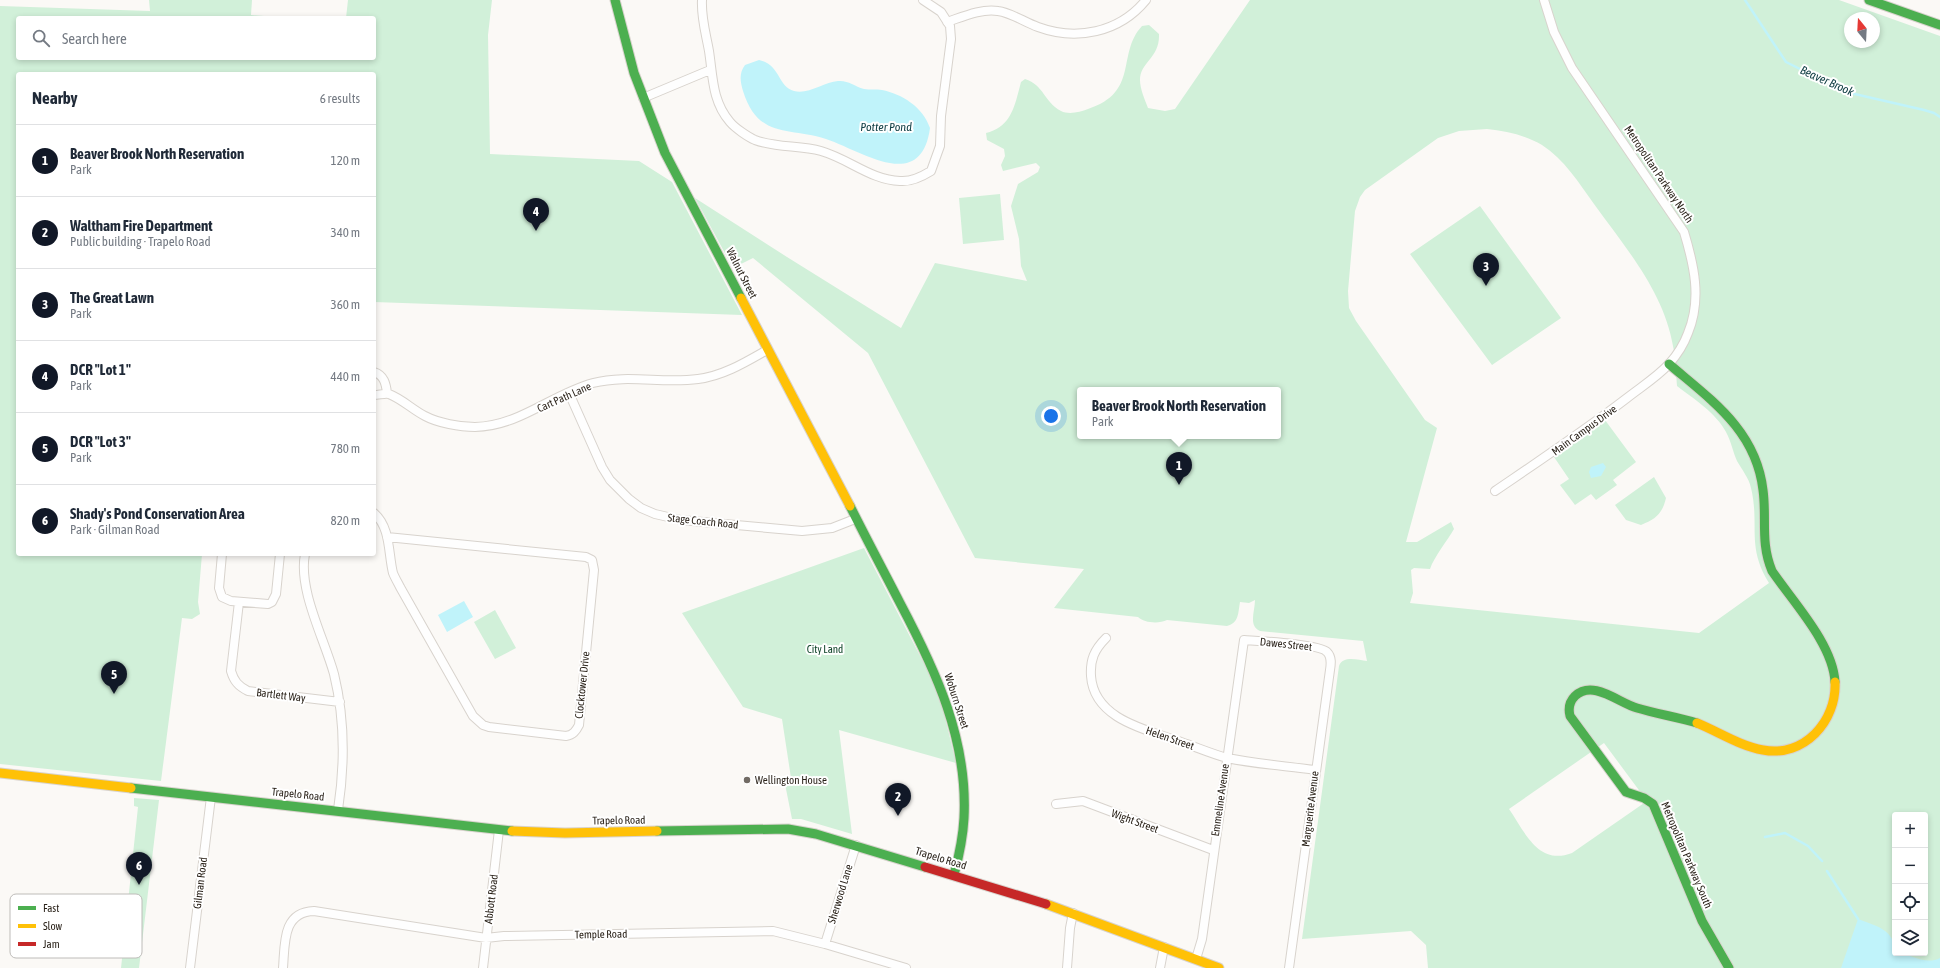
<!DOCTYPE html>
<html lang="en">
<head>
<meta charset="utf-8">
<style>
	body { margin:0; font-family:"Asap Condensed",sans-serif; background:#f6f6f7; color:#1f2937 }
	.controls { position:absolute; right:12px; bottom:12px; display:grid; overflow:hidden; border-radius:4px; box-shadow:0 2px 6px #0003 }
	.controls button { width:36px; height:36px; display:grid; place-items:center; padding:0; border:0; border-bottom:1px solid #e0e1e3; background:#fff; color:#1f2937; font:20px sans-serif }
	.compass { position:absolute; left:1844px; top:12px; width:36px; height:36px; border-radius:50%; background:#fff; box-shadow:0 2px 6px #0003; rotate:342deg }
	.you { position:absolute; left:1051px; top:416px; width:14px; height:14px; margin:-10px; border:3px solid #fff; border-radius:50%; background:#1a73e8; box-shadow:0 0 0 6px #1a73e833 }
	.badge { display:grid; place-items:center; width:26px; height:26px; border-radius:50%; background:#111827; color:#fff; font-size:13px; font-weight:700 }
	.pin { position:absolute; translate:-50% -33px; filter:drop-shadow(0 1px 2px #0008) }
	.pin::after { content:''; position:absolute; top:21px; width:14px; height:12px; background:inherit; clip-path:polygon(0 0,100% 0,50% 100%) }
	.popup { position:absolute; left:1077px; top:387px; width:204px; height:52px; box-sizing:border-box; display:grid; place-content:center; border-radius:4px; background:#fff; filter:drop-shadow(0 1px 3px #0005); font-size:13px; white-space:nowrap; color:#747a83 }
	.popup b { font-size:15px; color:#1f2937 }
	.popup::after { content:''; position:absolute; left:50%; top:100%; margin-left:-8px; border:8px solid transparent; border-top-color:#fff }
	.list { margin:0; padding:0; list-style:none }
	h2 { display:flex; justify-content:space-between; align-items:center; height:52px; margin:0; padding:0 16px; font-size:17px }
	h2 small { font-size:13px; font-weight:400; color:#747a83 }
	.list li { display:grid; grid-template-columns:26px 1fr auto; gap:12px; align-items:center; box-sizing:border-box; height:72px; padding:0 16px; border-top:1px solid #e0e1e3 }
	.list b { display:block; font-size:15px; white-space:nowrap }
	.list p { margin:0; font-size:13px; white-space:nowrap; color:#747a83 }
	.list em { font-size:13px; font-style:normal; color:#747a83 }
	.icon { flex:none; width:22px; height:22px; fill:none; stroke:currentColor; stroke-width:2; stroke-linecap:round; stroke-linejoin:round }
	.map { position:relative; flex:none; width:1940px; height:968px; overflow:hidden }
	.search { position:absolute; background:#fff; box-shadow:0 2px 6px #0003; left:16px; top:16px; width:360px; height:44px; display:flex; align-items:center; gap:10px; box-sizing:border-box; padding:0 14px; border-radius:4px; color:#747a83; font-size:15px }
	.panel { position:absolute; background:#fff; box-shadow:0 2px 6px #0003; left:16px; top:72px; width:360px; height:484px; border-radius:4px }
	.map>svg:first-child { display:block }
	.green { fill:#d1f0d9; fill-rule:evenodd }
	.water { fill:#c0f3fa }
	.lines { fill:none; stroke-linecap:round; stroke-linejoin:round }
	.stream { stroke:#c0f3fa; stroke-width:2.5 }
	.street-casing { stroke:#d8d3cd; stroke-width:10 }
	.fast-casing { stroke:#d8d3cd; stroke-width:11 }
	.slow-casing { stroke:#d8d3cd; stroke-width:11 }
	.jam-casing { stroke:#d8d3cd; stroke-width:11 }
	.street { stroke:#fefefe; stroke-width:8 }
	.fast { stroke:#4caf50; stroke-width:9 }
	.slow { stroke:#ffc107; stroke-width:9 }
	.jam { stroke:#c62828; stroke-width:9 }
	.poi-dot { fill:#716b64; stroke:#fff; stroke-width:1.5 }
	.labels { text-anchor:middle; stroke-width:4; stroke-linejoin:round; paint-order:stroke }
	.street-label { font-size:11px; fill:#261e15; stroke:#fff }
	.park-label { font-size:11px; fill:#083e22; stroke:#fff }
	.poi-label { font-size:11px; fill:#261e15; stroke:#fff; text-anchor:start }
	.water-label { font-size:12px; font-style:italic; fill:#134046; stroke:#fff }
	.key { fill:#fff; stroke:#bebcb9; stroke-width:1 }
	.key-label { font-size:11px; fill:#261e15 }
</style>
</head>
<body>
<div class="map">
<svg width="1940" height="968" viewBox="0 0 1940 968">
	<rect width="100%" height="100%" fill="#fbf9f6"/>
	<path class="green" d="M149 0H252L251 15 291 18H18V58H374V18H346L348 0H492L488 35 490 154 639 161 672 182 742 315 374 302V74H18V554H202L198 602 200 614 192 619 182 618 161 781 0 764V6L150 11Z
		M1250 0H1839L1940 36V968H1428L1426 945 1411 931 1302 939 1339 666C1343 655 1358 660 1367 661L1363 641 1260 631C1248 626 1255 611 1255 600L1249 603 1240 602C1238 613 1239 623 1227 626L1167 620C1159 624 1144 623 1138 617L1054 608 1084 569 975 558 868 353 753 258 733 268 695 198 787 257 901 328 935 263 1027 281 1021 266 1019 239 1011 206 1018 184 1038 172 1040 167 1036 163 1003 171 1001 165 1005 156 1004 149 987 140 986 133C1012 127 1015 104 1021 82L1025 79C1044 85 1044 102 1061 111 1069 115 1080 112 1088 109 1140 92 1116 54 1142 26L1149 25 1159 34C1160 58 1140 62 1140 80 1140 89 1145 100 1148 108L1165 111 1175 109ZM1850 18H1874V42H1850ZM1487 129C1506 131 1525 135 1542 145 1564 159 1579 183 1594 204 1625 247 1664 292 1673 346 1676 359 1676 373 1677 386 1694 399 1716 413 1726 432 1731 441 1733 452 1737 461 1742 470 1749 478 1751 488 1760 526 1746 546 1769 583L1699 633 1410 603 1413 593 1411 570 1414 568 1430 569C1434 557 1447 541 1454 529L1451 522 1417 542H1406L1437 428 1425 420 1356 321 1349 308 1348 291 1355 211 1360 197 1365 190 1438 138 1459 131ZM1080 390H1278V436H1080ZM1604 743 1647 801 1572 853C1538 866 1525 832 1509 809ZM1895 815H1925V953H1895Z
		M1000 194 1004 240 963 244 959 198Z
		M1480 206 1561 318 1492 365 1410 254Z
		M1605 420 1636 462 1613 480 1617 485 1596 500 1591 494 1575 505 1560 485 1569 479 1554 457Z
		M1654 477 1666 498C1662 515 1655 519 1641 525L1626 520 1615 505Z
		M864 548 929 673 944 713 956 763 839 730 852 834 801 819H792L784 779 791 778 782 719 743 707 682 613Z
		M495 610 516 648 495 659 474 622Z
		M134 798 159 800 139 968H121L138 807 134 806Z"/>
	<path class="water" d="M759 60C780 64 778 87 794 91 808 95 824 82 838 81 848 80 854 86 864 89 870 90 876 89 882 90 902 94 923 107 930 128 921 194 862 151 826 139 788 127 758 139 743 91 740 81 739 73 745 65Z
		M1603 463 1606 467 1601 476 1591 478 1589 472 1591 467Z
		M464 601 473 617 447 632 438 615Z
		M1858 919C1876 926 1895 929 1895 953 1910 953 1925 966 1940 958V968H1841Z"/>
	<g class="lines">
		<path class="stream" d="M1745 0 1786 62 1846 92 1924 110 1934 113 1940 117
			M1765 837 1785 833 1808 846 1822 861
			M1827 871 1858 919"/>
		<defs>
			<path id="street" d="M702 0C701 18 706 34 709 51 713 77 712 101 730 122 735 128 748 137 755 140 776 148 800 145 821 151 849 159 871 180 900 181 911 182 923 176 931 171L940 146 941 116 951 39 950 26 941 12 923 0
				M947 22C962 17 982 8 998 11 1012 13 1024 22 1038 27 1076 41 1119 33 1146 0
				M643 98 710 70
				M374 372C384 375 386 384 387 393
				M569 393 602 467 610 480 629 499 641 508 655 514 681 520 802 531 832 528 855 519
				M374 395C379 395 385 393 389 394 402 399 413 410 425 416 438 423 460 427 475 427 520 426 552 394 593 383 628 374 663 384 698 379 723 376 746 362 767 350
				M1495 491C1539 461 1584 431 1627 398 1641 387 1657 377 1669 364 1677 355 1684 344 1688 333 1702 299 1694 265 1684 232L1572 68 1554 32 1544 0
				M374 513C391 528 388 553 393 573 395 578 398 583 400 587L473 716 483 725 489 727 566 736C573 735 576 731 579 725L594 570 592 560 586 557 387 537
				M222 554 219 588 222 597 231 601 268 604 272 602 276 594 280 554
				M305 554C298 590 324 638 334 674 345 719 345 764 338 810
				M239 602 231 671C234 681 238 686 248 691L340 702
				M1106 638C1094 650 1090 660 1091 676 1094 720 1148 730 1181 742 1196 747 1212 754 1227 758 1256 764 1286 766 1315 770
				M1056 804 1083 801 1213 850
				M825 944 856 845
				M1196 959 1202 939 1244 640C1257 641 1320 644 1327 652 1332 657 1331 664 1330 670L1289 968
				M190 968 211 797
				M283 968C285 944 282 912 314 911L486 938 504 936 773 931 825 944 906 968
				M483 968 499 830
				M1067 968 1070 928 1073 913
				M1160 968 1164 947"/>
			<path id="fast" d="M615 0 634 73 665 153 741 298
				M1869 0 1940 25
				M1669 364C1711 400 1756 430 1763 490 1767 519 1760 542 1772 571 1793 602 1833 644 1835 682
				M850 506C866 538 883 570 900 603 936 671 968 740 964 818 963 838 959 856 954 875
				M1697 723C1677 717 1657 714 1637 708 1619 703 1593 679 1575 696 1569 702 1568 708 1570 716L1626 792 1644 798 1653 804 1702 921 1729 968
				M131 788 512 831
				M657 831 788 829 816 834 925 867"/>
			<path id="slow" d="M741 298 850 506
				M1697 723C1719 732 1740 746 1763 750 1804 758 1837 721 1835 682
				M0 773 131 788
				M512 831 565 833 657 831
				M1046 904 1219 968"/>
			<path id="jam" d="M925 867 1046 904"/>
		</defs>
		<use href="#street" class="street-casing"/>
		<use href="#fast" class="fast-casing"/>
		<use href="#slow" class="slow-casing"/>
		<use href="#jam" class="jam-casing"/>
		<use href="#street" class="street"/>
		<use href="#fast" class="fast"/>
		<use href="#slow" class="slow"/>
		<use href="#jam" class="jam"/>
	</g>
	<circle class="poi-dot" cx="747" cy="780" r="4"/>
	<g class="labels">
		<g class="street-label">
			<text transform="translate(1659 174) rotate(56)" y="4">Metropolitan Parkway North</text>
			<text transform="translate(742 273) rotate(63)" y="4">Walnut Street</text>
			<text transform="translate(564 397) rotate(-24)" y="4">Cart Path Lane</text>
			<text transform="translate(1584 430) rotate(-36)" y="4">Main Campus Drive</text>
			<text transform="translate(703 521) rotate(6)" y="4">Stage Coach Road</text>
			<text transform="translate(1286 644) rotate(6)" y="4">Dawes Street</text>
			<text transform="translate(582 685) rotate(-84)" y="4">Clocktower Drive</text>
			<text transform="translate(281 695) rotate(7)" y="4">Bartlett Way</text>
			<text transform="translate(957 701) rotate(72)" y="4">Woburn Street</text>
			<text transform="translate(1170 738) rotate(19)" y="4">Helen Street</text>
			<text transform="translate(298 794) rotate(6)" y="4">Trapelo Road</text>
			<text transform="translate(1220 800) rotate(-82)" y="4">Emmeline Avenue</text>
			<text transform="translate(1310 809) rotate(-83)" y="4">Marguerite Avenue</text>
			<text transform="translate(619 820) rotate(-1)" y="4">Trapelo Road</text>
			<text transform="translate(1135 821) rotate(20)" y="4">Wight Street</text>
			<text transform="translate(1687 855) rotate(67)" y="4">Metropolitan Parkway South</text>
			<text transform="translate(941 858) rotate(17)" y="4">Trapelo Road</text>
			<text transform="translate(200 883) rotate(-83)" y="4">Gilman Road</text>
			<text transform="translate(840 894) rotate(-73)" y="4">Sherwood Lane</text>
			<text transform="translate(491 899) rotate(-83)" y="4">Abbott Road</text>
			<text transform="translate(601 934) rotate(-1)" y="4">Temple Road</text>
		</g>
		<g class="park-label">
			<text x="825" y="653">City Land</text>
		</g>
		<g class="poi-label">
			<text x="755" y="784">Wellington House</text>
		</g>
		<g class="water-label">
			<text transform="translate(1827 81) rotate(24)" y="4">Beaver Brook</text>
			<text x="886" y="131">Potter Pond</text>
		</g>
	</g>
	<rect x="10" y="894" width="132" height="64" rx="6" class="key"/>
	<rect x="18" y="906" width="18" height="4" fill="#4caf50"/>
	<rect x="18" y="924" width="18" height="4" fill="#ffc107"/>
	<rect x="18" y="942" width="18" height="4" fill="#c62828"/>
	<g class="key-label">
		<text x="43" y="912">Fast</text>
		<text x="43" y="930">Slow</text>
		<text x="43" y="948">Jam</text>
	</g>
</svg>
<div class="controls">
<button>+</button>
<button>−</button>
<button><svg class="icon" aria-label="locate" viewBox="0 0 24 24"><circle cx="12" cy="12" r="6"/><path d="M12 2v4M12 18v4M2 12h4M18 12h4"/></svg></button>
<button><svg class="icon" aria-label="layers" viewBox="0 0 24 24"><path d="M12 4l9 5-9 5-9-5zM3 14l9 5 9-5"/></svg></button>
</div>
<svg class="compass" viewBox="-18 -18 36 36"><path d="M0-13l5 13h-10z" fill="#e53935"/><path d="M0 13l5-13h-10z" fill="#747a83"/></svg>
<div class="you"></div>
<div class="pin badge" style="left:1179px;top:485px">1</div>
<div class="popup"><b>Beaver Brook North Reservation</b>Park</div>
<div class="pin badge" style="left:898px;top:816px">2</div>
<div class="pin badge" style="left:1486px;top:286px">3</div>
<div class="pin badge" style="left:536px;top:231px">4</div>
<div class="pin badge" style="left:114px;top:694px">5</div>
<div class="pin badge" style="left:139px;top:885px">6</div>
<div class="search"><svg class="icon" aria-label="search" viewBox="0 0 24 24"><circle cx="10" cy="10" r="6"/><path d="M15 15l6 6"/></svg>Search here</div>
<section class="panel">
<h2>Nearby<small>6 results</small></h2>
<ul class="list">
<li><span class="badge">1</span><div><b>Beaver Brook North Reservation</b><p>Park</p></div><em>120 m</em></li>
<li><span class="badge">2</span><div><b>Waltham Fire Department</b><p>Public building · Trapelo Road</p></div><em>340 m</em></li>
<li><span class="badge">3</span><div><b>The Great Lawn</b><p>Park</p></div><em>360 m</em></li>
<li><span class="badge">4</span><div><b>DCR &quot;Lot 1&quot;</b><p>Park</p></div><em>440 m</em></li>
<li><span class="badge">5</span><div><b>DCR &quot;Lot 3&quot;</b><p>Park</p></div><em>780 m</em></li>
<li><span class="badge">6</span><div><b>Shady's Pond Conservation Area</b><p>Park · Gilman Road</p></div><em>820 m</em></li>
</ul>
</section>
</div>
</body>
</html>
